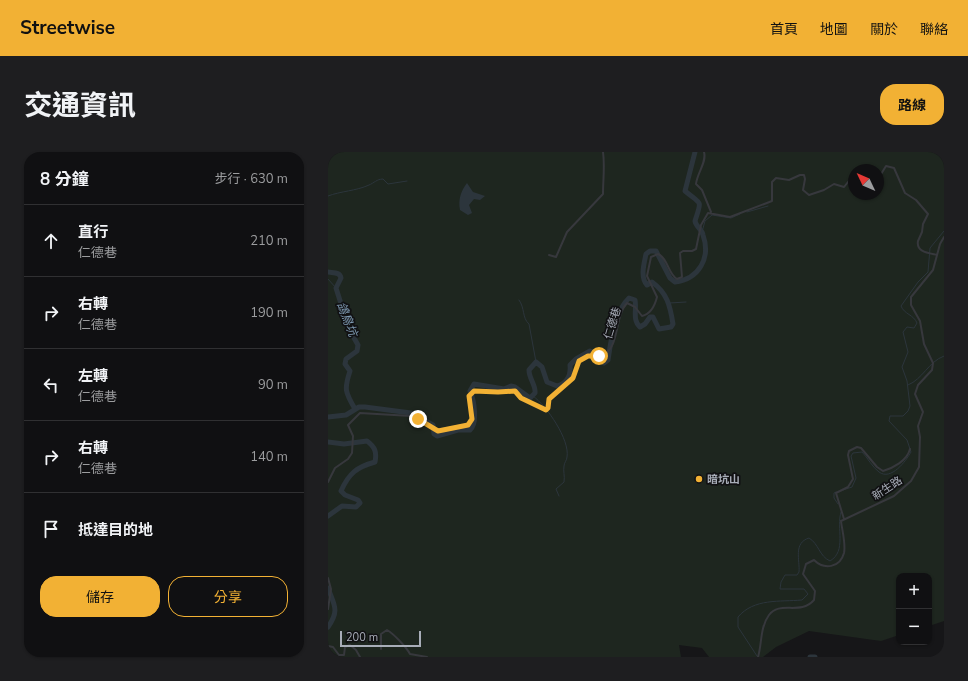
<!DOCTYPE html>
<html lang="zh-TW">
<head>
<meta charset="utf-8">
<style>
	body { margin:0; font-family:"Nunito Sans","Noto Sans TC",sans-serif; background:#1e1e20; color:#f1f3f6 }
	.controls { position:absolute; right:12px; bottom:12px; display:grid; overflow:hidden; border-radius:8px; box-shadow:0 1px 3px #0004 }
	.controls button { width:36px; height:36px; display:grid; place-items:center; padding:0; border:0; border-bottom:1px solid #303032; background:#101012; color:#f1f3f6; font:20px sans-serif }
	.compass { position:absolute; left:520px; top:12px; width:36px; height:36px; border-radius:50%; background:#101012; box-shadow:0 1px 3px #0004; rotate:314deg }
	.scale { position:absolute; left:12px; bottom:10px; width:81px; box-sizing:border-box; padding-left:4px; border:2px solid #a8adb8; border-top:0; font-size:11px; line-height:14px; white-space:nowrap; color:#a8adb8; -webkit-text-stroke:3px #111113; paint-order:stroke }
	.stop { position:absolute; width:12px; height:12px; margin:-9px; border:3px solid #f2b134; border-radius:50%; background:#fff }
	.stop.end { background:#f2b134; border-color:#fff; box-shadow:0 1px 4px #0008 }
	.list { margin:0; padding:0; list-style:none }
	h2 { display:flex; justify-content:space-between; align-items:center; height:52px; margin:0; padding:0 16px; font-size:17px }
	h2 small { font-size:13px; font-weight:400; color:#9c9d9f }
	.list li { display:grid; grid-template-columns:26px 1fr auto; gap:12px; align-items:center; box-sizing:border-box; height:72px; padding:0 16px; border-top:1px solid #303032 }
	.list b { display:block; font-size:15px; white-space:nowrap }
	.list p { margin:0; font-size:13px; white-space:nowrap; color:#9c9d9f }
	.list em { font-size:13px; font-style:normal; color:#9c9d9f }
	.actions { display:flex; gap:8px; padding:12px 16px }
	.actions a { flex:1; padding:9px 0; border:1px solid #f2b134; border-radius:16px; text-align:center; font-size:14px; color:#f2b134 }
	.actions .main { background:#f2b134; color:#111 }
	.icon { flex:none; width:22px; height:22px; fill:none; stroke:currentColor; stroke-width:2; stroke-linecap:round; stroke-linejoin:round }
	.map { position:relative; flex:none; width:616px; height:505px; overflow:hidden; border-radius:16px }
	header { display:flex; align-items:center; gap:24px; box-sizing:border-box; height:56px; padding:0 20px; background:#f2b134; color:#111 }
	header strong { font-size:19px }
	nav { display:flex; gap:22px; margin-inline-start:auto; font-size:14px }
	.intro { display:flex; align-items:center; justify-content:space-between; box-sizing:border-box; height:96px; padding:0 24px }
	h1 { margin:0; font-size:28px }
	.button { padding:10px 18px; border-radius:16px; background:#f2b134; color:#111; font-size:14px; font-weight:700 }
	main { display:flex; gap:24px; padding:0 24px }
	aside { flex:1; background:#101012; border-radius:16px; box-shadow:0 1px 3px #0004 }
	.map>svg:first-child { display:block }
	.green { fill:#1e261f; fill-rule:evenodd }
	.water { fill:#2c353c }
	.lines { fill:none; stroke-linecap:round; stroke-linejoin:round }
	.stream { stroke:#2c353c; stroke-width:1 }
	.river { stroke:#2c353c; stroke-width:5 }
	.street { stroke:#37383d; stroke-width:2 }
	.route { stroke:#f2b134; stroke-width:5 }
	.poi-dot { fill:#f2b134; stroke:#111113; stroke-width:1.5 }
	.labels { text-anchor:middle; stroke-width:3.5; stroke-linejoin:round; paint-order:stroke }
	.street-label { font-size:11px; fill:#a8adb8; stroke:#111113 }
	.poi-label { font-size:11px; font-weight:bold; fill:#a8adb8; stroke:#111113; text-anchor:start }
	.water-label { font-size:12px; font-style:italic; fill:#7f9bb3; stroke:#111113 }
</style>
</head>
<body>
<header>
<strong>Streetwise</strong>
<nav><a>首頁</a><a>地圖</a><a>關於</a><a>聯絡</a></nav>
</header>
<div class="intro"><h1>交通資訊</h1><a class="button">路線</a></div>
<main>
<aside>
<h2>8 分鐘<small>步行 · 630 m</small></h2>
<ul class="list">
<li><svg class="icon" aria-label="ahead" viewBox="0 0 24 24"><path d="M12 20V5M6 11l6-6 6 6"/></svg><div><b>直行</b><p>仁德巷</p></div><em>210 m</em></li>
<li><svg class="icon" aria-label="right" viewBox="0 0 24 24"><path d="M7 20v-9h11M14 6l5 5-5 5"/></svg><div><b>右轉</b><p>仁德巷</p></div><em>190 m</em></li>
<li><svg class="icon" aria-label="left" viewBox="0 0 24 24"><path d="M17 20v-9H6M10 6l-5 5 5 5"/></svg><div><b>左轉</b><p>仁德巷</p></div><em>90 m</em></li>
<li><svg class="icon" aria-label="right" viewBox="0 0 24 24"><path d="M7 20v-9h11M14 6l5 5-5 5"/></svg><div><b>右轉</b><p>仁德巷</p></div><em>140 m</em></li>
<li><svg class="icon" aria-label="arrive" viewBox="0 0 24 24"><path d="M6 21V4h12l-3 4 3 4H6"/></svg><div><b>抵達目的地</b></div></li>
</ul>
<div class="actions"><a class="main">儲存</a><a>分享</a></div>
</aside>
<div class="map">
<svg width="616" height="505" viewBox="0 0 616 505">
	<rect width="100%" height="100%" fill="#161618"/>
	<path class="green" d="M0 0H616V469L601 474V424H571V483L553 489 481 479 448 495 435 505H381L374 496 351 493 353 505H0ZM526 18H550V42H526Z"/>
	<path class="water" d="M139 31 145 40 157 44 152 48 146 47 141 53 144 61 140 63 132 58C130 47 133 39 139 31Z"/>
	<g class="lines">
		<path class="stream" d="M0 44C13 39 28 39 41 33 46 31 49 27 55 27L60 32 79 29
			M419 60 440 54
			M374 80 377 69 384 63 403 66 412 62
			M0 127 8 136
			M191 148C197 156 194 166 201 172L208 210
			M342 151 358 150
			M580 233C595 227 600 210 616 204
			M205 244C219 254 242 288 239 305 239 308 236 311 236 314 235 319 237 324 236 330L228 337 231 344
			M515 338 524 335 528 326 523 304 525 301 534 300C540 306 544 315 551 320 563 329 578 309 583 300L579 288 561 269 562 264H575L580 259 582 254 579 229 574 215 580 200 575 180 579 175 586 176 589 171C586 163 576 162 573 154L590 130 600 120 602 96 616 79
			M508 340 506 341V346L510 352
			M429 504 410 475V465C426 446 452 450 474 448L480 442 476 437H452L453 430 457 423H469L471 420C472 408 465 391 481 386 491 392 491 404 502 409 519 399 508 376 513 360"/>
		<path class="river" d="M0 120C6 121 12 120 13 126L8 136 21 177 30 193 29 199 18 207 17 212 22 219C16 237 17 240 27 257
			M0 265 18 263 31 255H37L83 261 105 273 106 282 109 284 130 278H142C150 271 146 248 142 239L146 232 176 237 183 234 187 235 202 246 207 241C208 233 201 227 201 218L208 210 214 215 219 230 229 234C240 231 243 223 242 213L248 207 262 199 276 211 280 208C283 189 286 160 301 146L307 148C309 157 304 168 312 175L317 172 322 165H325L331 177 343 175 345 172C342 153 339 141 324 130L319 133C312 125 316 112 318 102L322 99H328L342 126 347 130C371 127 383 106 375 83 374 77 368 75 367 69 374 47 374 53 357 39L367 0
			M0 290 16 292 39 289C47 295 49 300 47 310 29 315 21 321 13 339L17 343 30 348 32 351 28 355 14 354 0 364
			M0 436C6 453 12 458 0 475
			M482 505H487"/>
		<path class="street" d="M376 0C379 10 369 21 368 32L374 38 383 60
			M550 27 558 14 566 16 577 41 588 48 600 62 595 72 594 80 590 89C588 100 600 101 609 103
			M221 103 228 105 239 80 275 42C275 28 277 14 275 0
			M0 330 7 316 20 307 24 301 25 284 20 273 32 261 83 264 110 279 136 274 143 271C145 260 136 246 146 239L170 241 187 239 193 246 218 258 220 256 221 247 245 226 253 207C260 203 268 206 275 203 292 195 286 165 299 151L307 155 314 164C323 162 327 153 329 145L319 124 323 105 330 102C340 106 340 122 349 127L354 125 352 101 355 99H364L368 97 373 73 380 61 402 65 444 49V30L448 26 461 28 472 23H476L477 27 475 38 481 43 496 38 506 32 516 35 524 25H526
			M516 367 508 341 520 335 525 327 520 303 521 299 529 295 533 296 549 315 555 319C565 316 579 309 582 297
			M0 426 3 437 0 457
			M0 494 5 495 11 503H16L17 495 22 493 28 498 32 505
			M53 497V482L59 478C66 482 79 496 82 502L99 505
			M430 505C434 492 432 475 441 463 452 448 472 464 486 448L487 439 475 422 478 412 486 408C496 418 512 416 516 401 518 392 514 378 513 369L566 344 583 329 591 315 592 285 590 274 595 260 587 242 590 233 604 218 605 211 596 192 592 169 583 153V145L605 118 612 92 616 85"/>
	</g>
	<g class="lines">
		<path class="route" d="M90 267 110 279 140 273 144 267 141 244 146 239 170 240 187 239 193 246 218 258 220 256 221 247 245 226 251 209 260 204H271"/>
	</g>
	<circle class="poi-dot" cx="371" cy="327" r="4"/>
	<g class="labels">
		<g class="street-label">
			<text transform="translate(284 171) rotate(-73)" y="4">仁德巷</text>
			<text transform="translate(559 336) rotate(-33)" y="4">新生路</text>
		</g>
		<g class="poi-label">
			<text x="379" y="331">暗坑山</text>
		</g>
		<g class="water-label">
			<text transform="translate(19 167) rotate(69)" y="4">鴿鳥坑</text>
		</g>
	</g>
</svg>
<div class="controls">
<button>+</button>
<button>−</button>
</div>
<svg class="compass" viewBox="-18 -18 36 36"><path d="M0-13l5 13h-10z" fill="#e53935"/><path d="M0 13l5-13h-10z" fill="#9c9d9f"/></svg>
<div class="scale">200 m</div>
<div class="stop" style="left:271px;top:204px"></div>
<div class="stop end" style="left:90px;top:267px"></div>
</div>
</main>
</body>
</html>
